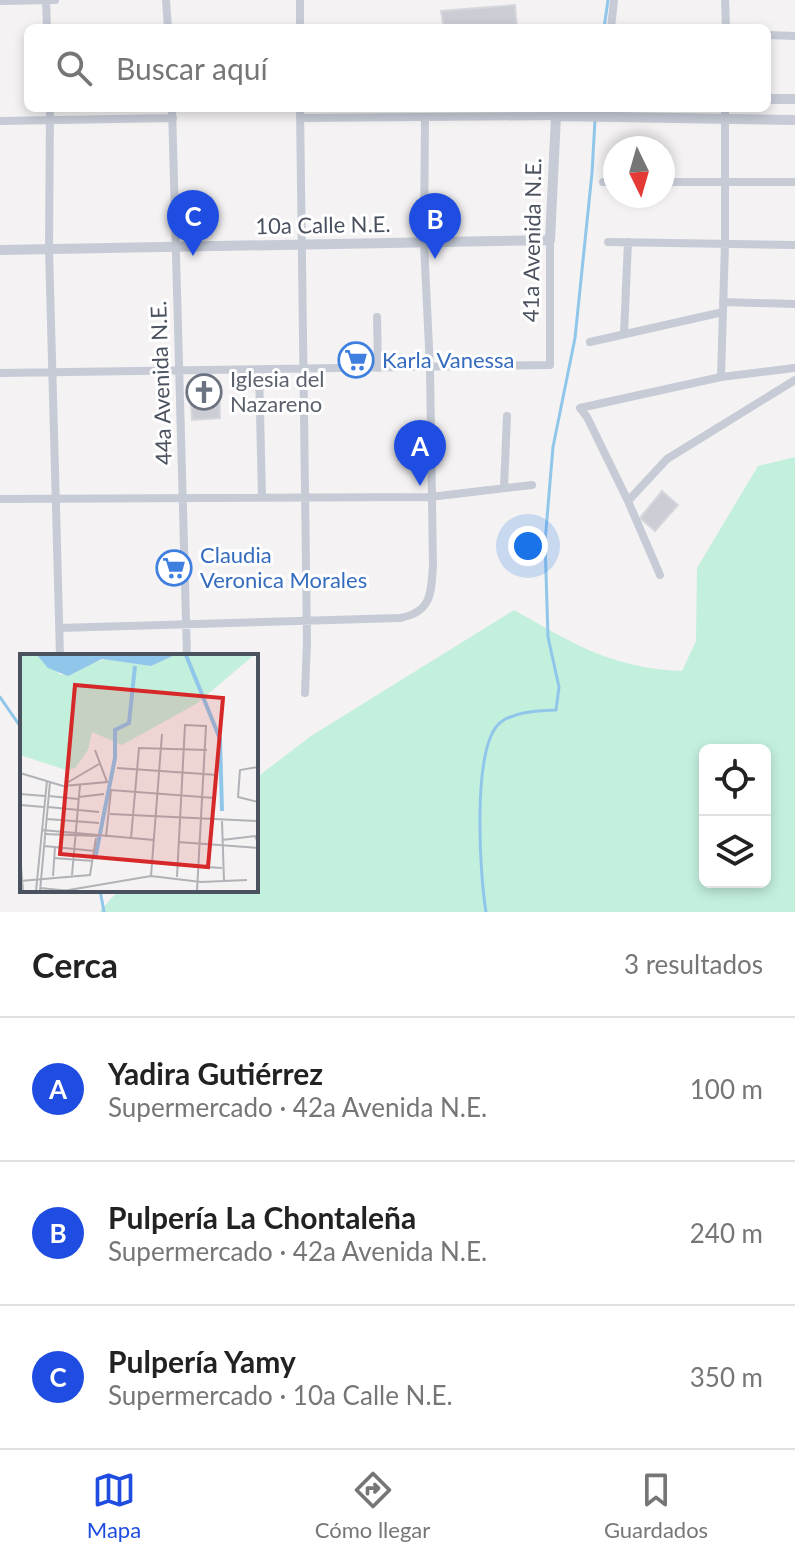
<!DOCTYPE html>
<html lang="es">
<head>
<meta charset="utf-8">
<style>
	body { margin:0; font-family:Lato,sans-serif; background:#f6f6f6; color:#222 }
	.controls { position:absolute; right:24px; bottom:24px; display:grid; overflow:hidden; border-radius:12px; box-shadow:0 4px 12px #0003 }
	.controls button { width:72px; height:72px; display:grid; place-items:center; padding:0; border:0; border-bottom:2px solid #e0e0e0; background:#fff; color:#222; font:40px sans-serif }
	.compass { position:absolute; left:603px; top:136px; width:72px; height:72px; border-radius:50%; background:#fff; box-shadow:0 4px 12px #0003; rotate:175deg }
	.you { position:absolute; left:528px; top:546px; width:28px; height:28px; margin:-20px; border:6px solid #fff; border-radius:50%; background:#1a73e8; box-shadow:0 0 0 12px #1a73e833 }
	.badge { display:grid; place-items:center; width:52px; height:52px; border-radius:50%; background:#1f4de1; color:#fff; font-size:26px; font-weight:700 }
	.pin { position:absolute; translate:-50% -66px; filter:drop-shadow(0 2px 4px #0008) }
	.pin::after { content:''; position:absolute; top:42px; width:28px; height:24px; background:inherit; clip-path:polygon(0 0,100% 0,50% 100%) }
	.list { margin:0; padding:0; list-style:none }
	h2 { display:flex; justify-content:space-between; align-items:center; height:104px; margin:0; padding:0 32px; font-size:34px }
	h2 small { font-size:26px; font-weight:400; color:#767676 }
	.list li { display:grid; grid-template-columns:52px 1fr auto; gap:24px; align-items:center; box-sizing:border-box; height:144px; padding:0 32px; border-top:2px solid #e0e0e0 }
	.list b { display:block; font-size:30px; white-space:nowrap }
	.list p { margin:0; font-size:26px; white-space:nowrap; color:#767676 }
	.list em { font-size:26px; font-style:normal; color:#767676 }
	.icon { flex:none; width:44px; height:44px; fill:none; stroke:currentColor; stroke-width:2; stroke-linecap:round; stroke-linejoin:round }
	.map { position:relative; flex:none; width:795px; height:912px; overflow:hidden }
	.search { position:absolute; background:#fff; box-shadow:0 4px 12px #0003; left:24px; right:24px; top:24px; height:88px; display:flex; align-items:center; gap:20px; box-sizing:border-box; padding:0 28px; border-radius:12px; color:#767676; font-size:30px }
	.sheet { height:536px; background:#fff }
	nav { display:flex; justify-content:space-around; align-items:center; box-sizing:border-box; height:112px; border-top:2px solid #e0e0e0; background:#fff; font-size:22px; color:#767676 }
	nav a { display:grid; justify-items:center; gap:4px }
	nav .on { color:#1f4de1 }
	.map>svg:first-child { display:block }
	.green { fill:#c3efdd; fill-rule:evenodd }
	.lines { fill:none; stroke-linecap:round; stroke-linejoin:round }
	.stream { stroke:#91c6eb; stroke-width:3 }
	.building { fill:#cccdd4; stroke:#d6d7dd; stroke-width:2 }
	.minor { stroke:#c6cbd6; stroke-width:8 }
	.tertiary { stroke:#c6cbd6; stroke-width:10 }
	.labels { text-anchor:middle; stroke-width:6; stroke-linejoin:round; paint-order:stroke }
	.street-label { font-size:22px; fill:#4a515f; stroke:#fff }
	.shop-label { font-size:22px; fill:#366cbe; stroke:#fff; text-anchor:start }
	.worship-label { font-size:22px; fill:#5b616d; stroke:#fff; text-anchor:start }
	.inset-river { fill:none; stroke:#91c6eb; stroke-width:4 }
	.inset-road { fill:none; stroke:#b0b2b7; stroke-width:2 }
	.view { fill:#d62828; fill-opacity:0.15; stroke:#d62828; stroke-width:4 }
	.inset-edge { fill:none; stroke:#4a515f; stroke-width:4 }
</style>
</head>
<body>
<div class="map">
<svg width="795" height="912" viewBox="0 0 795 912">
	<rect width="100%" height="100%" fill="#f4f2f2"/>
	<path class="green" d="M795 457V912H99L119 890H256V778L311 736 514 610C574 644 611 668 682 671L696 641 697 568 758 466ZM705 750H765V882H705Z"/>
	<g class="lines">
		<path class="stream" d="M604 28 608 0
			M0 697 22 729
			M100 890 104 912
			M486 912C480 877 471 744 501 722 516 711 539 711 556 710L559 687 548 637 545 542 553 447 575 338 592 173 595 120"/>
	</g>
	<path class="building" d="M515 5 517 28H444L441 11Z
		M219 381 220 418 192 420 190 382Z
		M662 491 678 505 655 531 640 518Z"/>
	<g class="lines">
		<path class="minor" d="M46 0 47 28
			M166 0 168 28
			M725 0 726 28
			M0 1 55 0
			M300 28V0
			M611 28 614 0
			M767 35 795 36
			M50 108 49 249 60 656
			M172 108 187 656
			M300 108 307 642 305 693
			M300 118 556 116
			M0 121 173 118
			M603 182H615
			M663 182H795
			M608 242 795 245
			M723 302 795 304
			M377 317 378 368
			M624 334 628 242
			M590 342 723 312
			M259 370 262 497
			M0 373 550 365V240
			M721 377 725 244V108
			M504 488 507 416
			M0 499 430 497 532 485
			M628 501 667 459 795 380
			M660 575 628 501 587 417 580 408 721 377 795 368
			M59 628 400 618C432 612 431 593 433 565L430 368 424 243 425 118"/>
		<path class="tertiary" d="M767 99H795
			M0 250 550 240 556 116 795 120"/>
	</g>
	<defs>
		<symbol id="supermarket-ring" viewBox="-11 -11 22 22"><circle r="9.5" fill="#fff" stroke="#3f7fe0" stroke-width="1.5"/><path d="M-6-5.5h2.5l.6 2H6L4.5 2H-2.5L-4.4-4H-6ZM-1.5 3.2a1.3 1.3 0 1 0 .1 0ZM3 3.2a1.3 1.3 0 1 0 .1 0Z" fill="#3f7fe0"/></symbol>
		<symbol id="church-ring" viewBox="-11 -11 22 22"><circle r="9.5" fill="#fff" stroke="#6b7280" stroke-width="1.5"/><path d="M-1.2-6h2.4v3.5h3.3v2.4h-3.3V6h-2.4V-.1h-3.3v-2.4h3.3Z" fill="#6b7280"/></symbol>
	</defs>
	<g fill-rule="evenodd">
		<use href="#supermarket-ring" x="336" y="340" width="40" height="40"/>
		<use href="#church-ring" x="184" y="372" width="40" height="40"/>
		<use href="#supermarket-ring" x="154" y="548" width="40" height="40"/>
	</g>
	<g class="labels">
		<g class="street-label">
			<text transform="translate(323 225) rotate(-1)" y="8">10a Calle N.E.</text>
			<text transform="translate(532 240) rotate(-89)" y="8">41a Avenida N.E.</text>
			<text transform="translate(161 383) rotate(-92)" y="8">44a Avenida N.E.</text>
		</g>
		<g class="shop-label">
			<text x="382" y="368">Karla Vanessa</text>
			<text x="200" y="563">Claudia<tspan x="200" dy="25">Veronica Morales</tspan></text>
		</g>
		<g class="worship-label">
			<text x="230" y="387">Iglesia del<tspan x="230" dy="25">Nazareno</tspan></text>
		</g>
	</g>
	<g transform="translate(20 654)">
		<rect width="238" height="238" fill="#f4f2f2"/>
		<path d="M0 1H18L41 21 85 5 131 12 155 1H234L176 50 102 91 72 78 68 96 55 114 46 116 0 101Z" fill="#c3efdd"/>
		<path d="M17 1H155L131 12 82 5 48 22 28 14Z" fill="#91c6eb"/>
		<path class="inset-river" d="M166 1 200 85 202 157M75 205 95 104V76L109 69 115 12"/>
		<path class="inset-road" d="M238 113 220 116 218 143 238 148M97 114 198 121M0 119 43 132 87 128 75 96M45 130 79 110M0 140 25 142M29 142 58 145M59 143 84 140M0 151 24 153M28 153 79 158M90 160 238 167M27 165 79 169M202 167 204 227M22 176 134 186M24 180 78 182M86 183 91 136 195 144M111 184 119 94 187 96M202 186 235 182 238 188M158 188 238 194M24 192 75 197M0 200 3 237M34 204 73 207M157 211 202 214M52 221 60 131M33 222 35 193M131 222 142 80M157 223 165 71 186 72 177 237M0 227 70 221 76 184M20 234 50 237M16 237 27 127M20 237 30 128M43 237 131 222 181 228 227 226"/>
		<path class="view" d="M55 31 203 44 188 213 40 200Z"/>
		<rect width="238" height="238" class="inset-edge"/>
	</g>
</svg>
<div class="controls">
<button><svg class="icon" aria-label="locate" viewBox="0 0 24 24"><circle cx="12" cy="12" r="6"/><path d="M12 2v4M12 18v4M2 12h4M18 12h4"/></svg></button>
<button><svg class="icon" aria-label="layers" viewBox="0 0 24 24"><path d="M12 4l9 5-9 5-9-5zM3 14l9 5 9-5"/></svg></button>
</div>
<svg class="compass" viewBox="-18 -18 36 36"><path d="M0-13l5 13h-10z" fill="#e53935"/><path d="M0 13l5-13h-10z" fill="#767676"/></svg>
<div class="you"></div>
<div class="pin badge" style="left:420px;top:486px">A</div>
<div class="pin badge" style="left:435px;top:259px">B</div>
<div class="pin badge" style="left:193px;top:256px">C</div>
<div class="search"><svg class="icon" aria-label="search" viewBox="0 0 24 24"><circle cx="10" cy="10" r="6"/><path d="M15 15l6 6"/></svg>Buscar aquí</div>
</div>
<section class="sheet">
<h2>Cerca<small>3 resultados</small></h2>
<ul class="list">
<li><span class="badge">A</span><div><b>Yadira Gutiérrez</b><p>Supermercado · 42a Avenida N.E.</p></div><em>100 m</em></li>
<li><span class="badge">B</span><div><b>Pulpería La Chontaleña</b><p>Supermercado · 42a Avenida N.E.</p></div><em>240 m</em></li>
<li><span class="badge">C</span><div><b>Pulpería Yamy</b><p>Supermercado · 10a Calle N.E.</p></div><em>350 m</em></li>
</ul>
</section>
<nav>
<a class="on"><svg class="icon" aria-label="map" viewBox="0 0 24 24"><path d="M3 6l6-2 6 2 6-2v14l-6 2-6-2-6 2zM9 4v14M15 6v14"/></svg>Mapa</a>
<a><svg class="icon" aria-label="directions" viewBox="0 0 24 24"><path d="M12 3l9 9-9 9-9-9zM9 14v-3h6M13 9l2 2-2 2"/></svg>Cómo llegar</a>
<a><svg class="icon" aria-label="saved" viewBox="0 0 24 24"><path d="M7 4h10v16l-5-4-5 4z"/></svg>Guardados</a>
</nav>
</body>
</html>
